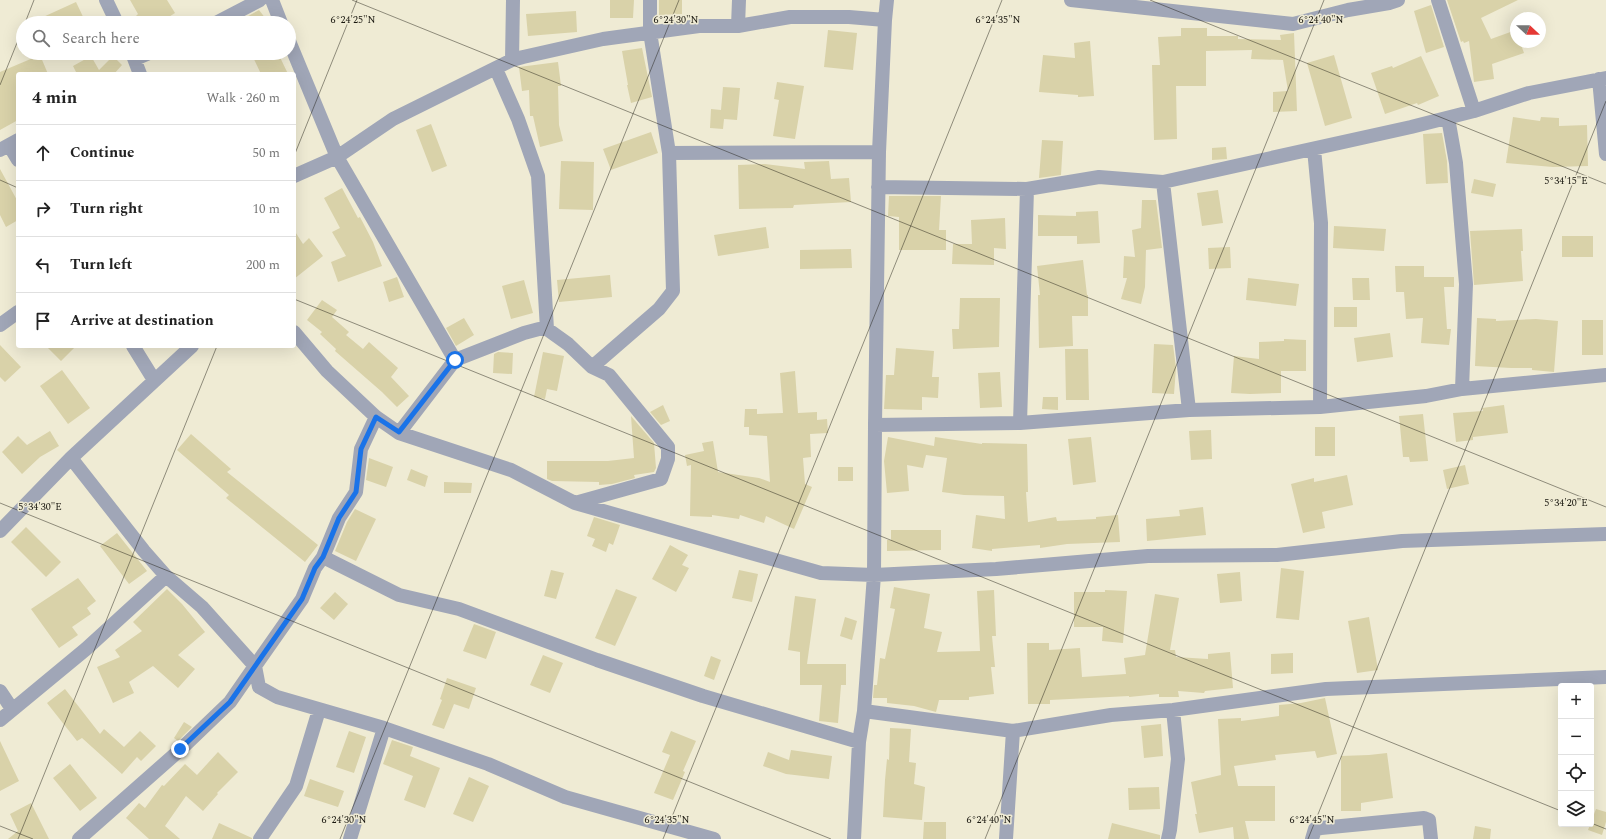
<!DOCTYPE html>
<html lang="en">
<head>
<meta charset="utf-8">
<style>
	body { margin:0; font-family:Spectral,serif; background:#f2f2f2; color:#222 }
	.controls { position:absolute; right:12px; bottom:12px; display:grid; overflow:hidden; border-radius:4px; box-shadow:0 4px 16px #0002 }
	.controls button { width:36px; height:36px; display:grid; place-items:center; padding:0; border:0; border-bottom:1px solid #e0e0e0; background:#fff; color:#222; font:20px sans-serif }
	.compass { position:absolute; left:1510px; top:12px; width:36px; height:36px; border-radius:50%; background:#fff; box-shadow:0 4px 16px #0002; rotate:112deg }
	.stop { position:absolute; width:12px; height:12px; margin:-9px; border:3px solid #1a73e8; border-radius:50%; background:#fff }
	.stop.end { background:#1a73e8; border-color:#fff; box-shadow:0 1px 4px #0008 }
	.list { margin:0; padding:0; list-style:none }
	h2 { display:flex; justify-content:space-between; align-items:center; height:52px; margin:0; padding:0 16px; font-size:17px }
	h2 small { font-size:13px; font-weight:400; color:#767676 }
	.list li { display:grid; grid-template-columns:26px 1fr auto; gap:12px; align-items:center; box-sizing:border-box; height:56px; padding:0 16px; border-top:1px solid #e0e0e0 }
	.list b { display:block; font-size:15px; white-space:nowrap }
	.list em { font-size:13px; font-style:normal; color:#767676 }
	.icon { flex:none; width:22px; height:22px; fill:none; stroke:currentColor; stroke-width:2; stroke-linecap:round; stroke-linejoin:round }
	.map { position:relative; flex:none; width:1606px; height:839px; overflow:hidden }
	.search { position:absolute; background:#fff; box-shadow:0 4px 16px #0002; left:16px; top:16px; width:280px; height:44px; display:flex; align-items:center; gap:10px; box-sizing:border-box; padding:0 14px; border-radius:22px; color:#767676; font-size:15px }
	.panel { position:absolute; background:#fff; box-shadow:0 4px 16px #0002; left:16px; top:72px; width:280px; height:276px; border-radius:4px }
	.map>svg:first-child { display:block }
	.building { fill:#d9d2a9 }
	.lines { fill:none; stroke-linecap:round; stroke-linejoin:round }
	.minor { stroke:#a0a6b7; stroke-width:14 }
	.route { stroke:#1a73e8; stroke-width:5 }
	.ticks { fill:none; stroke:#18160e; stroke-width:1; stroke-opacity:0.45 }
	.ticks-label { font-size:10px; text-anchor:middle; fill:#18160e; stroke:#efebd4; stroke-width:3; stroke-linejoin:round; paint-order:stroke }
</style>
</head>
<body>
<div class="map">
<svg width="1606" height="839" viewBox="0 0 1606 839">
	<rect width="100%" height="100%" fill="#efebd4"/>
	<path class="building" d="M130 0H167L175 13 159 23H140L136 16 138 14Z
		M610 0H634L633 18H610Z
		M659 0H682V14L659 15Z
		M1447 0H1518L1481 18 1491 39 1516 30V42H1520L1524 53 1492 64 1494 79 1474 82 1469 41 1464 43 1463 41 1461 42Z
		M76 2 86 23H30Z
		M1431 5 1444 47 1426 53 1414 11Z
		M259 10 269 23H236L239 21Z
		M576 11 577 32 528 36 526 14Z
		M1181 28H1207V36H1238V39L1281 40 1280 35 1294 33 1297 111 1273 112V92L1288 91 1283 60 1251 59 1252 50 1206 51V86H1176L1177 139 1154 140 1152 65H1160L1158 37 1181 36Z
		M828 30 857 33 853 70 824 67Z
		M1090 41 1094 96 1078 97V95L1039 92 1043 55 1075 58 1074 43Z
		M642 48 652 97 631 103 627 85H628L622 51Z
		M251 53H278L288 74H261Z
		M40 55 48 74H18V120L0 130V72Z
		M1334 55 1352 118 1325 126 1307 63Z
		M91 56 99 70 113 56 122 65 114 74H77L73 66Z
		M1421 56 1439 96 1418 105 1417 103 1385 114 1371 73 1392 66 1393 68Z
		M558 62 561 86H558L559 125 563 141 540 147 533 116H530L529 90 522 91 519 67Z
		M777 82 804 86 795 139 773 136 779 100 774 99Z
		M723 87 740 88 737 120 724 119 723 129 710 128 711 109 721 110Z
		M1513 117 1540 121 1541 117 1559 118V126L1587 125 1588 166 1553 167 1506 163Z
		M431 124 447 166 432 172 416 130Z
		M651 132 658 153 611 170 603 149Z
		M1442 133 1447 161 1448 183 1426 184 1423 134Z
		M1042 140 1063 141 1061 175 1039 178Z
		M1226 147 1227 159 1212 160V148Z
		M561 161 594 162 593 210 559 209Z
		M829 161 831 179 849 178 851 202 794 205 793 208 739 209 738 165 765 164 805 169 804 162Z
		M0 169 18 202V220L6 227 0 215Z
		M1474 179 1496 184 1493 197 1471 193Z
		M342 188 358 218 360 217 373 242 382 266 338 282 331 262 346 256 332 232 340 228 324 198Z
		M1218 190 1223 223 1202 226 1197 193Z
		M889 196H941L939 230H946V250H899V217L888 216Z
		M1142 200H1156L1162 248 1146 250 1145 287 1141 304 1121 299 1127 278H1123L1124 256 1135 257 1132 230 1141 228Z
		M1098 211 1100 243 1077 244V236H1038V215L1076 216V212Z
		M1005 218 1006 249 994 248V265L952 264 953 244H972L971 220Z
		M1334 226 1386 229 1384 251 1333 248Z
		M766 227 769 248 718 256 714 235Z
		M1522 229 1523 251H1521L1523 281 1474 285 1470 231Z
		M294 230 303 244 309 238 323 256 294 279Z
		M1562 236H1593V257H1562Z
		M1230 247 1231 268 1209 269 1208 248Z
		M851 249 852 268 800 269V250Z
		M1083 260 1087 295H1088V316H1072L1073 346 1039 348 1038 295H1040L1037 266Z
		M1395 266H1424V277H1454V287H1444L1447 329H1451L1449 345 1421 343 1423 318 1406 319 1404 292H1396Z
		M610 275 612 297 559 302 557 280Z
		M397 277 404 297 389 302 383 282Z
		M1248 278 1299 284 1296 306 1246 300Z
		M1352 278H1369L1370 300H1353Z
		M524 280 533 313 511 319 502 286Z
		M960 298H1000L999 347 953 349 952 329H959Z
		M322 300 337 310 332 317 349 332 346 335 363 349 369 342 398 368 391 377 409 396 397 407 382 392 335 351 336 349 320 334 322 332 307 320Z
		M1334 307H1357V327H1334Z
		M464 318 474 335 456 346 446 328Z
		M1477 318 1496 319V321L1536 319 1558 321 1554 372 1532 370V368H1511L1475 366Z
		M1582 320H1603V355H1582Z
		M1390 333 1393 357 1357 362 1354 338Z
		M1284 339 1306 340V371H1281V393L1250 394 1231 393 1234 356 1259 359V342L1284 341Z
		M1154 344 1173 345 1176 368 1174 394 1152 393Z
		M0 345 21 367 5 382 0 377Z
		M46 346H76L61 361Z
		M896 348 934 351 932 377H939L938 398 922 397V410L884 409 886 375H894Z
		M1065 349H1088L1089 400H1066Z
		M498 352 513 353 512 374 493 373 494 354Z
		M543 352 564 356 557 391 547 389 545 399 534 397Z
		M62 370 90 408 68 424 40 386Z
		M795 371 798 413 817 412V420L827 419 828 433 810 434 811 457 803 458 805 484 812 487 794 529 766 516 764 523 740 515 739 519 712 515V517L690 516 691 465 687 466 685 455 704 451 702 443 713 441 718 472 759 478 770 482 767 436 749 435V427H744L745 409H757V414L783 413 780 373Z
		M1000 372 1002 407 980 408 978 373Z
		M1043 397H1058V410L1042 409Z
		M663 405 670 421 661 425 650 412Z
		M1504 405 1508 433 1473 437V440L1456 442 1453 413 1483 411 1482 408Z
		M1423 414 1428 461 1410 462 1409 457H1403L1399 416Z
		M631 416 654 443 656 468 654 472 634 475 635 478 612 484 599 485V482L552 481 547 479V461H608L634 458Z
		M1315 427H1335V456H1315Z
		M1211 430 1212 459 1191 460 1189 431Z
		M50 431 59 446 40 457 22 474 2 452 18 436 27 445Z
		M191 434 231 469 227 472 318 545 305 562 226 498 229 495 177 450Z
		M888 437 934 446 935 437 982 444V443L1027 444 1028 492H1026L1028 522 1056 517 1057 521 1096 519V517L1118 515 1120 542 1067 544 1040 548V545L992 549V551L972 548 976 515 1005 519 1004 496 964 495 942 492 947 458 926 455 923 468 907 465 909 491 887 493 884 461Z
		M1091 437 1096 482 1073 485 1068 439Z
		M369 458 393 467 386 487 366 480Z
		M1465 465 1469 484 1447 489 1443 470Z
		M838 467H853V481H838Z
		M411 469 428 476 425 487 407 480Z
		M1347 475 1353 505 1322 512 1325 528 1303 533 1291 484 1314 478V482Z
		M444 482 472 483 471 493H444Z
		M1203 507 1206 535 1147 541 1146 519 1180 516 1179 510Z
		M355 509 376 519 356 561 335 551 347 522Z
		M594 517 620 525 613 545 609 543 606 552 592 546 595 539 587 536Z
		M26 527 61 562 46 577 11 542Z
		M891 530H941V550L887 551V540H891Z
		M117 533 147 571 129 584 100 546Z
		M670 545 688 555 682 565 689 568 676 592 652 579Z
		M1281 568 1304 571 1299 620 1276 618Z
		M551 570 564 573 556 599 544 596Z
		M739 570 758 574 752 602 732 598Z
		M1240 572 1242 601 1220 603 1217 574Z
		M78 578 96 601 87 608 91 614 72 627 78 635 59 648 31 609Z
		M894 587 930 594 924 628 942 632 937 652 980 651 977 591 994 590 996 636H992L995 667H991L994 694 969 697V700H939L936 712 914 706 887 703V698H873L874 685H877L880 658 885 659 895 609 890 608Z
		M167 589 182 604 205 632 178 655 195 669 178 688 153 666 129 682 134 693 113 703 97 667 120 657 115 650 142 631 133 622Z
		M616 589 637 597 615 646 595 638Z
		M1105 590 1127 591 1123 643 1102 641 1103 627H1074V592H1105Z
		M335 592 348 604 334 620 320 608Z
		M1155 594 1179 598 1170 650H1175L1176 657 1208 659V654L1230 652 1233 688 1205 691 1204 693 1178 691 1179 697H1159V694L1129 697V696L1050 700V704H1028L1027 643H1049V650L1080 648 1082 677 1126 674 1124 658 1145 655Z
		M795 596 816 599 807 664H846V685H841L838 723 819 721 822 685H800V652L788 650Z
		M845 617 857 621 852 640 840 636Z
		M1369 617 1378 670 1357 673 1348 621Z
		M474 624 496 632 486 659 463 651Z
		M1293 653V673L1271 674V654Z
		M543 655 563 663 550 693 530 685Z
		M711 656 721 660 714 680 704 676Z
		M447 678 476 688 469 709 454 704 444 729 432 725 442 700 440 699Z
		M65 689 100 734 104 729 124 747 140 731 156 746 141 761 137 757 122 774 82 738 77 741 47 703Z
		M1325 698 1337 754 1317 758 1315 751 1275 755 1276 760 1234 766 1238 786H1275V821H1245L1249 839H1234L1233 827 1199 833 1195 814H1197L1191 782 1221 775 1218 719 1241 718V721L1279 716V705L1301 703Z
		M184 722 192 727 178 741 174 738Z
		M1161 724 1163 756 1144 758 1141 726Z
		M890 728 911 729 909 762 916 763 914 784 925 787 922 820 883 817 885 780 887 759 889 760Z
		M349 731 366 737 354 773 336 767Z
		M671 731 696 741 683 771 685 772 673 800 654 793 670 755 662 752Z
		M392 740 413 747 410 756 440 768 425 808 404 800 413 776 383 764Z
		M0 741 19 781 0 791Z
		M791 750 832 756 829 779 786 774 763 766 768 752 789 760Z
		M218 752 238 772 217 793 218 794 203 811 186 796 165 826 180 839H149L126 818 139 803 145 808 162 785 164 786 185 764 197 775Z
		M1387 753 1393 798 1361 803V811H1341V756L1369 755Z
		M70 764 97 798 80 811 53 778Z
		M469 777 489 786 473 822 453 814Z
		M310 779 344 791 338 807 304 796Z
		M1159 787 1160 809 1129 810 1128 788Z
		M31 803 49 839H8L18 831 10 814Z
		M1596 809 1606 812V822L1602 835 1588 830Z
		M924 822H946V839H923Z
		M219 823 252 838V839H212Z
		M1112 823 1160 835V839H1108Z
		M1475 826 1491 829 1490 839H1473Z"/>
	<g class="lines">
		<path class="minor" d="M106 0 117 23
			M272 0 281 23
			M1071 0 1293 24 1348 10 1389 3 1398 0
			M1438 0 1474 111
			M216 23 260 0
			M738 26 739 0
			M289 41 337 157 455 360
			M132 53 140 74
			M135 59 149 53
			M512 60 513 0
			M496 69 518 119 538 176 547 329
			M1599 79 1606 154
			M1448 118 1456 163 1466 284 1462 389
			M9 145 18 160
			M1314 149 1321 223 1320 407
			M0 150 18 140
			M669 153 879 152
			M294 176 337 157 393 119 512 60 523 57 603 39 699 26H738L790 17H849L885 20
			M1163 182 1189 410
			M878 187 1027 189 1099 177 1163 182 1411 127 1474 111 1529 93 1606 78
			M0 325 18 312
			M294 332 327 371 376 417 399 433 511 470 575 503 821 573 874 575 996 569 1148 556 1277 555 1402 541 1606 534
			M133 346 154 380
			M592 367 659 309 673 291 669 153 650 32V0
			M1020 423 1027 189
			M875 425 1020 423 1189 410 1320 407 1426 396 1462 389 1606 375
			M399 433 455 360 524 333 539 329H547L568 344 592 367 609 375 668 447V459L661 479 575 503
			M71 458 144 551 166 576 202 607 255 666 259 687 277 697 384 728 350 839
			M0 531 71 458 192 346
			M323 557 399 595 459 609 597 660 703 696 859 742
			M0 691 12 709
			M864 711 1013 731 1111 715 1173 710 1326 689 1606 677
			M0 720 86 649 166 576
			M384 728 488 764 565 797 714 839
			M79 839 181 749 230 702 255 666 302 599 315 568 323 557 339 518 356 492 361 449 376 417
			M260 839 296 786 319 710
			M854 839 859 742 864 711 874 575 875 425 879 152 885 20 887 0
			M1006 839 1013 731
			M1168 839 1170 830 1178 759 1173 710
			M1312 839 1315 829 1321 828 1424 818 1429 820 1431 839"/>
	</g>
	<g class="lines">
		<path class="route" d="M180 749 230 702 302 599 315 568 323 557 339 518 356 492 361 449 376 417 399 432 455 360"/>
	</g>
	<path class="ticks" d="M352 0 1606 507M1150 0 1606 184M25 23 34 0M0 85 23 28M294 156 357 0M0 180 18 188M294 299 1561 811M0 503 831 839M1591 823 1606 829M0 826 33 839M18 839 217 346M340 839 679 0M663 839 1002 0M985 839 1324 0M1308 839 1606 101"/>
	<g class="ticks-label">
		<text x="676" y="23">6°24'30"N</text>
		<text x="998" y="23">6°24'35"N</text>
		<text x="353" y="23">6°24'25"N</text>
		<text x="1321" y="23">6°24'40"N</text>
		<text x="1566" y="184">5°34'15"E</text>
		<text x="1566" y="506">5°34'20"E</text>
		<text x="40" y="510">5°34'30"E</text>
		<text x="344" y="823">6°24'30"N</text>
		<text x="667" y="823">6°24'35"N</text>
		<text x="989" y="823">6°24'40"N</text>
		<text x="1312" y="823">6°24'45"N</text>
	</g>
</svg>
<div class="controls">
<button>+</button>
<button>−</button>
<button><svg class="icon" aria-label="locate" viewBox="0 0 24 24"><circle cx="12" cy="12" r="6"/><path d="M12 2v4M12 18v4M2 12h4M18 12h4"/></svg></button>
<button><svg class="icon" aria-label="layers" viewBox="0 0 24 24"><path d="M12 4l9 5-9 5-9-5zM3 14l9 5 9-5"/></svg></button>
</div>
<svg class="compass" viewBox="-18 -18 36 36"><path d="M0-13l5 13h-10z" fill="#e53935"/><path d="M0 13l5-13h-10z" fill="#767676"/></svg>
<div class="stop" style="left:455px;top:360px"></div>
<div class="stop end" style="left:180px;top:749px"></div>
<div class="search"><svg class="icon" aria-label="search" viewBox="0 0 24 24"><circle cx="10" cy="10" r="6"/><path d="M15 15l6 6"/></svg>Search here</div>
<section class="panel">
<h2>4 min<small>Walk · 260 m</small></h2>
<ul class="list">
<li><svg class="icon" aria-label="ahead" viewBox="0 0 24 24"><path d="M12 20V5M6 11l6-6 6 6"/></svg><div><b>Continue</b></div><em>50 m</em></li>
<li><svg class="icon" aria-label="right" viewBox="0 0 24 24"><path d="M7 20v-9h11M14 6l5 5-5 5"/></svg><div><b>Turn right</b></div><em>10 m</em></li>
<li><svg class="icon" aria-label="left" viewBox="0 0 24 24"><path d="M17 20v-9H6M10 6l-5 5 5 5"/></svg><div><b>Turn left</b></div><em>200 m</em></li>
<li><svg class="icon" aria-label="arrive" viewBox="0 0 24 24"><path d="M6 21V4h12l-3 4 3 4H6"/></svg><div><b>Arrive at destination</b></div></li>
</ul>
</section>
</div>
</body>
</html>
